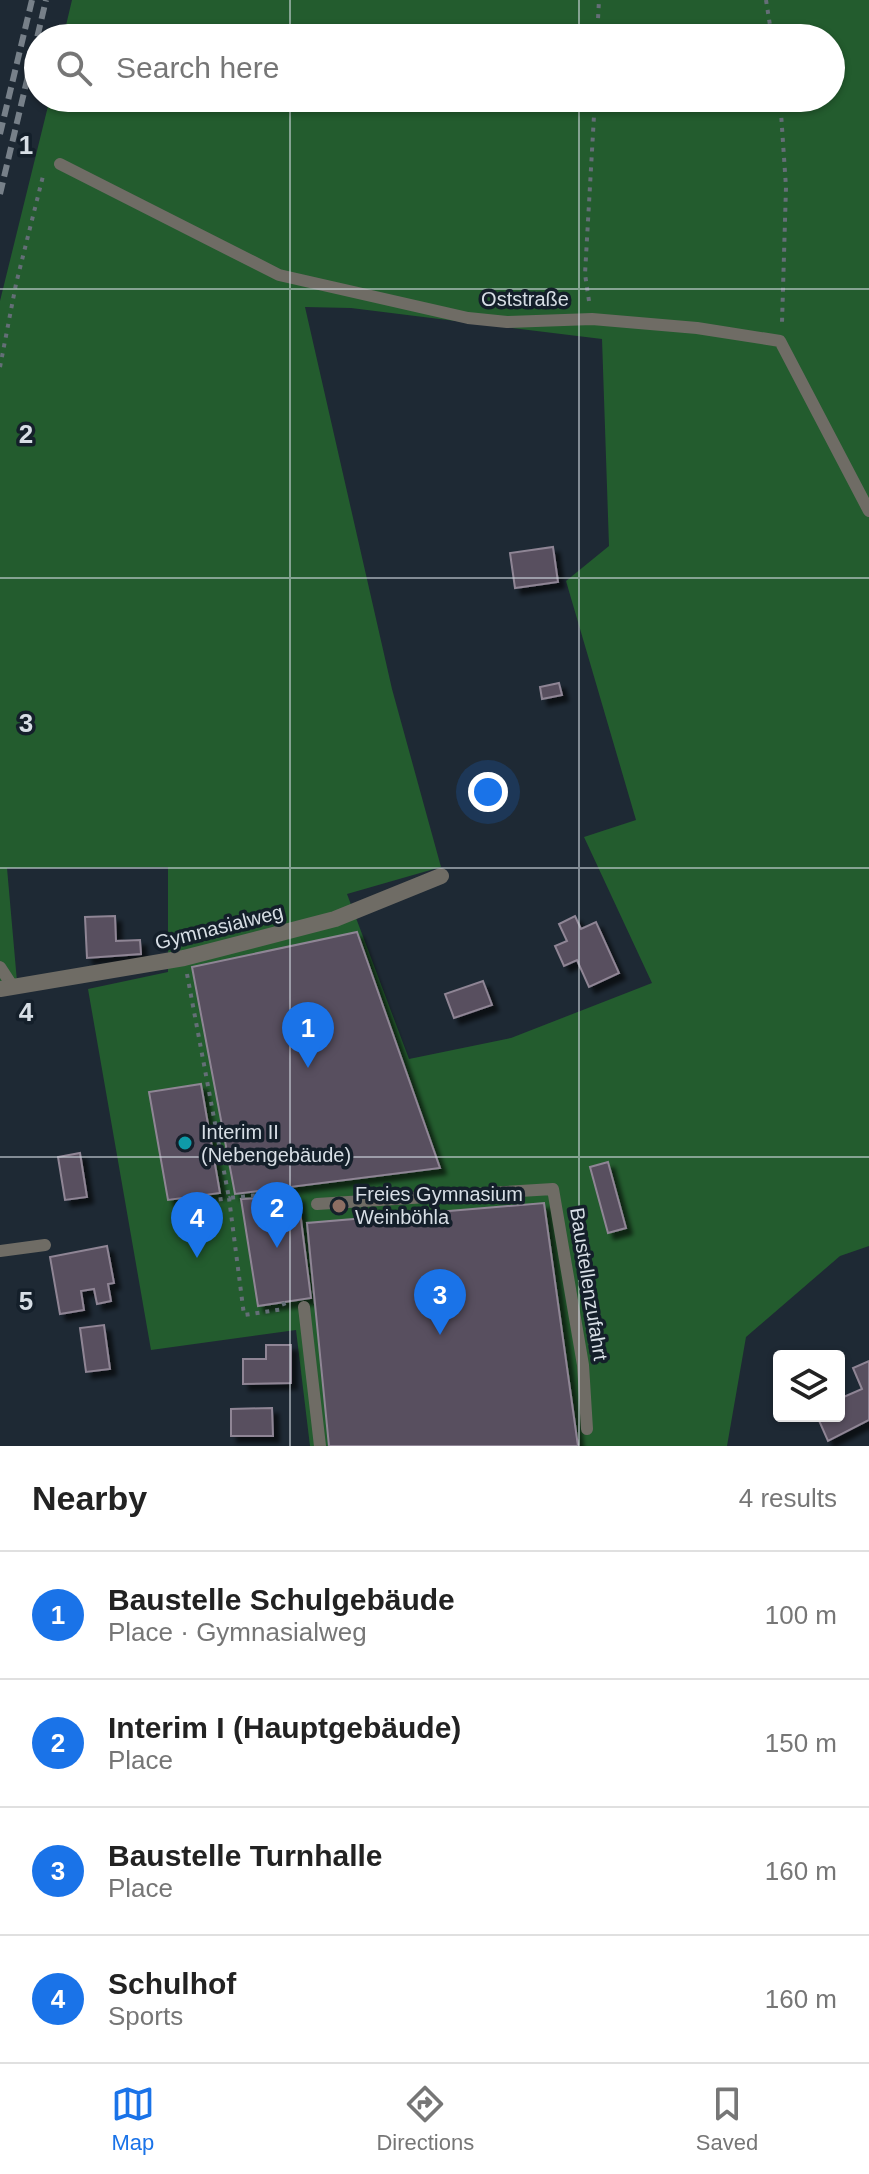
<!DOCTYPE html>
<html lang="en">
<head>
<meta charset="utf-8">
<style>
	body { margin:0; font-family:Helvetica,sans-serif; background:#f2f2f2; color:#222 }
	.controls { position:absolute; right:24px; bottom:24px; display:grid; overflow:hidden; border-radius:8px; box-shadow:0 2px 6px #0004 }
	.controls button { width:72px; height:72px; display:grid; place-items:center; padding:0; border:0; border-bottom:2px solid #e0e0e0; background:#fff; color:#222; font:40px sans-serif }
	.you { position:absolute; left:488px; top:792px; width:28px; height:28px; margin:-20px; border:6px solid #fff; border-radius:50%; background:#1a73e8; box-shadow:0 0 0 12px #1a73e833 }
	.badge { display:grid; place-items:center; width:52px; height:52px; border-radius:50%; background:#1a73e8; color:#fff; font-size:26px; font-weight:700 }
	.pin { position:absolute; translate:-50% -66px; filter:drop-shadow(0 2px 4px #0008) }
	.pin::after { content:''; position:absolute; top:42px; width:28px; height:24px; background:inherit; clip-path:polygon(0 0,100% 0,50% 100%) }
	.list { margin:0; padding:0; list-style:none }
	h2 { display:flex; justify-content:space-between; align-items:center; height:104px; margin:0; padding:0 32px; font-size:34px }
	h2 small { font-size:26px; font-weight:400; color:#767676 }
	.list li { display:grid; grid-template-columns:52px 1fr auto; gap:24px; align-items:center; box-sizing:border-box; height:128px; padding:0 32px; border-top:2px solid #e0e0e0 }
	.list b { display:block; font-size:30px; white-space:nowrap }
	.list p { margin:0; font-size:26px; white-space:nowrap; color:#767676 }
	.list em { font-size:26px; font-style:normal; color:#767676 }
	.icon { flex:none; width:44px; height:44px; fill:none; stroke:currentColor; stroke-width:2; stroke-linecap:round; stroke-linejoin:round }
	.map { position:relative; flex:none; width:869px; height:1446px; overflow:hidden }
	.search { position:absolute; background:#fff; box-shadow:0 2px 6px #0004; left:24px; right:24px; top:24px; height:88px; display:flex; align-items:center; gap:20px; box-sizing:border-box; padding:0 28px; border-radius:44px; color:#767676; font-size:30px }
	.sheet { height:616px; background:#fff }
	nav { display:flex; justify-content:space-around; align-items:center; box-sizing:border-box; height:112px; border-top:2px solid #e0e0e0; background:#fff; font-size:22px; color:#767676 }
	nav a { display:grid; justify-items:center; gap:4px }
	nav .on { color:#1a73e8 }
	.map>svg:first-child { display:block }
	.green { fill:#235c2e; fill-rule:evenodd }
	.building { fill:#584f5e; stroke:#8f8595; stroke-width:2; filter:url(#shadow) }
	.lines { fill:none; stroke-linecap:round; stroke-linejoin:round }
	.path { stroke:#646e77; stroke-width:4; stroke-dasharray:4 6; stroke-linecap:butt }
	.service { stroke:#6f6c65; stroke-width:12 }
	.minor { stroke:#6f6c65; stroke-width:16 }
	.rail { stroke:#778089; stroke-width:6; stroke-dasharray:12 6; stroke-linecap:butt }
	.grid { fill:none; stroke:#d7dee5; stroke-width:2; stroke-opacity:0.55 }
	.culture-dot { fill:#0f9aa8; stroke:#141f2a; stroke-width:3 }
	.education-dot { fill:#8d6e63; stroke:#141f2a; stroke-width:3 }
	.labels { text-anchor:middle; stroke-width:7; stroke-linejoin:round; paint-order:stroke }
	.street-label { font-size:20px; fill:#d7dee5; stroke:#141f2a }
	.poi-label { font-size:20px; fill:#d7dee5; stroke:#141f2a; text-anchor:start }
	.grid-label { font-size:26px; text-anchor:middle; font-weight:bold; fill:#d7dee5; stroke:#141f2a; stroke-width:7; stroke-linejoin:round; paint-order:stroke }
</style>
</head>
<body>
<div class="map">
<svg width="869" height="1446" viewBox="0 0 869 1446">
	<defs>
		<filter id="shadow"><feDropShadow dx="6" dy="6" stdDeviation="2" flood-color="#0009"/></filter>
	</defs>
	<rect width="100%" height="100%" fill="#1e2934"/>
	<path class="green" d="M72 0H869V1246L840 1256 746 1337 727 1446H310L296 1330 151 1350 88 989 168 972V867L7 868 18 993 0 995V301L50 98H831V38H63ZM305 307 351 308 602 339 609 546 566 581 636 820 584 837 652 983 511 1038 409 1059 347 894 441 867 392 689Z"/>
	<path class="building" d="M553 547 558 582 515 588 510 553Z
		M559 683 562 695 542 699 540 687Z
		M115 916 116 941 140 940 141 954 87 958 85 917Z
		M575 916 581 929 596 922 619 973 589 987 577 960 564 966 555 946 567 941 559 924Z
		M357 932 440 1168 235 1194 192 967Z
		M483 981 492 1005 454 1018 445 994Z
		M201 1084 220 1193 168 1200 149 1092Z
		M80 1153 87 1197 65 1200 58 1157Z
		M608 1162 626 1228 608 1233 590 1167Z
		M298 1196 311 1298 258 1306 241 1199Z
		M544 1203 578 1446H329L307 1223Z
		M107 1246 114 1283 108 1284 111 1301 97 1304 94 1289 81 1291 84 1310 60 1314 50 1257Z
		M104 1325 110 1369 86 1372 80 1328Z
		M266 1345H291V1383L243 1384V1359H266Z
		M869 1361V1420L828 1441 817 1416H839V1399L862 1389 853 1368Z
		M272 1408 273 1436H231V1409Z"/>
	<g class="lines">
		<path class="path" d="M766 0 772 38
			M597 38 599 0
			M780 98 786 187 782 323
			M589 301 585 274 595 98
			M0 367 16 284 44 172
			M187 974 229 1198 275 1193 276 1196
			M193 1198 194 1203 229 1198 244 1315 284 1309
			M283 1302 286 1309"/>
		<path class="service" d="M60 164 279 275 468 318 507 322 592 319 697 328 780 341 869 511
			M0 967 13 987
			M317 1204 553 1189 583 1365 587 1429
			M0 1251 45 1245
			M304 1307 320 1446"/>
		<path class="minor" d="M0 989 184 958 335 919 441 876"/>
		<path class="rail" d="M0 134 32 0
			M0 194 46 0"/>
	</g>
	<path class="grid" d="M290 0V38M579 0V38M290 98V1446M579 98V1446M0 289H869M0 578H869M0 868H869M0 1157H869"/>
	<circle class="culture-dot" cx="185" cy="1143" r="8"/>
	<circle class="education-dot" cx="339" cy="1206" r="8"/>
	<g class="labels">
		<g class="street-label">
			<text x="525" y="306">Oststraße</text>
			<text transform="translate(219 927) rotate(-14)" y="7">Gymnasialweg</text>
			<text transform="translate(589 1284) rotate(81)" y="7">Baustellenzufahrt</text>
		</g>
		<g class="poi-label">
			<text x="201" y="1139">Interim II<tspan x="201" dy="23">(Nebengebäude)</tspan></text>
			<text x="355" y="1201">Freies Gymnasium<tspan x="355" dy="23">Weinböhla</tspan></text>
		</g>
	</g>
	<g class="grid-label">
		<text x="26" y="154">1</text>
		<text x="26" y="443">2</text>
		<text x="26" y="732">3</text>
		<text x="26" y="1021">4</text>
		<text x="26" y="1310">5</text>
	</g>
</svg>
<div class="controls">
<button><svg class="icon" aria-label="layers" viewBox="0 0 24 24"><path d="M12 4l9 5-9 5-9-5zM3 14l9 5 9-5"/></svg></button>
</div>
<div class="you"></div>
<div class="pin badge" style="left:308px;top:1068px">1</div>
<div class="pin badge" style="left:277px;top:1248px">2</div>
<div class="pin badge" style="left:440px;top:1335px">3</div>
<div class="pin badge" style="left:197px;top:1258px">4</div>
<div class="search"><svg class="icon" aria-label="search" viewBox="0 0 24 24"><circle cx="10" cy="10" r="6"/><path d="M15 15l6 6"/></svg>Search here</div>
</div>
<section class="sheet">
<h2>Nearby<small>4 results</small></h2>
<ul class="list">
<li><span class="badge">1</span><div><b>Baustelle Schulgebäude</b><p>Place · Gymnasialweg</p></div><em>100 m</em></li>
<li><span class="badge">2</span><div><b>Interim I (Hauptgebäude)</b><p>Place</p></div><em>150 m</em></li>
<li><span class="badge">3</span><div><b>Baustelle Turnhalle</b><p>Place</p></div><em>160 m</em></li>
<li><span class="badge">4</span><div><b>Schulhof</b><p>Sports</p></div><em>160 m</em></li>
</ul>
</section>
<nav>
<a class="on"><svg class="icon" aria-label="map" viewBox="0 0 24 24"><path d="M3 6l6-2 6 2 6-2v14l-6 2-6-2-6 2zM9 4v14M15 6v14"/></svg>Map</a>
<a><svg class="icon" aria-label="directions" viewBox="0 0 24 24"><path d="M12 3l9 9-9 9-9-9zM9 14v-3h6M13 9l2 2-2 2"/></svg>Directions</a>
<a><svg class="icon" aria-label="saved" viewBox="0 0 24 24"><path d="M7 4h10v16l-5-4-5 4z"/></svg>Saved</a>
</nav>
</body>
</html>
